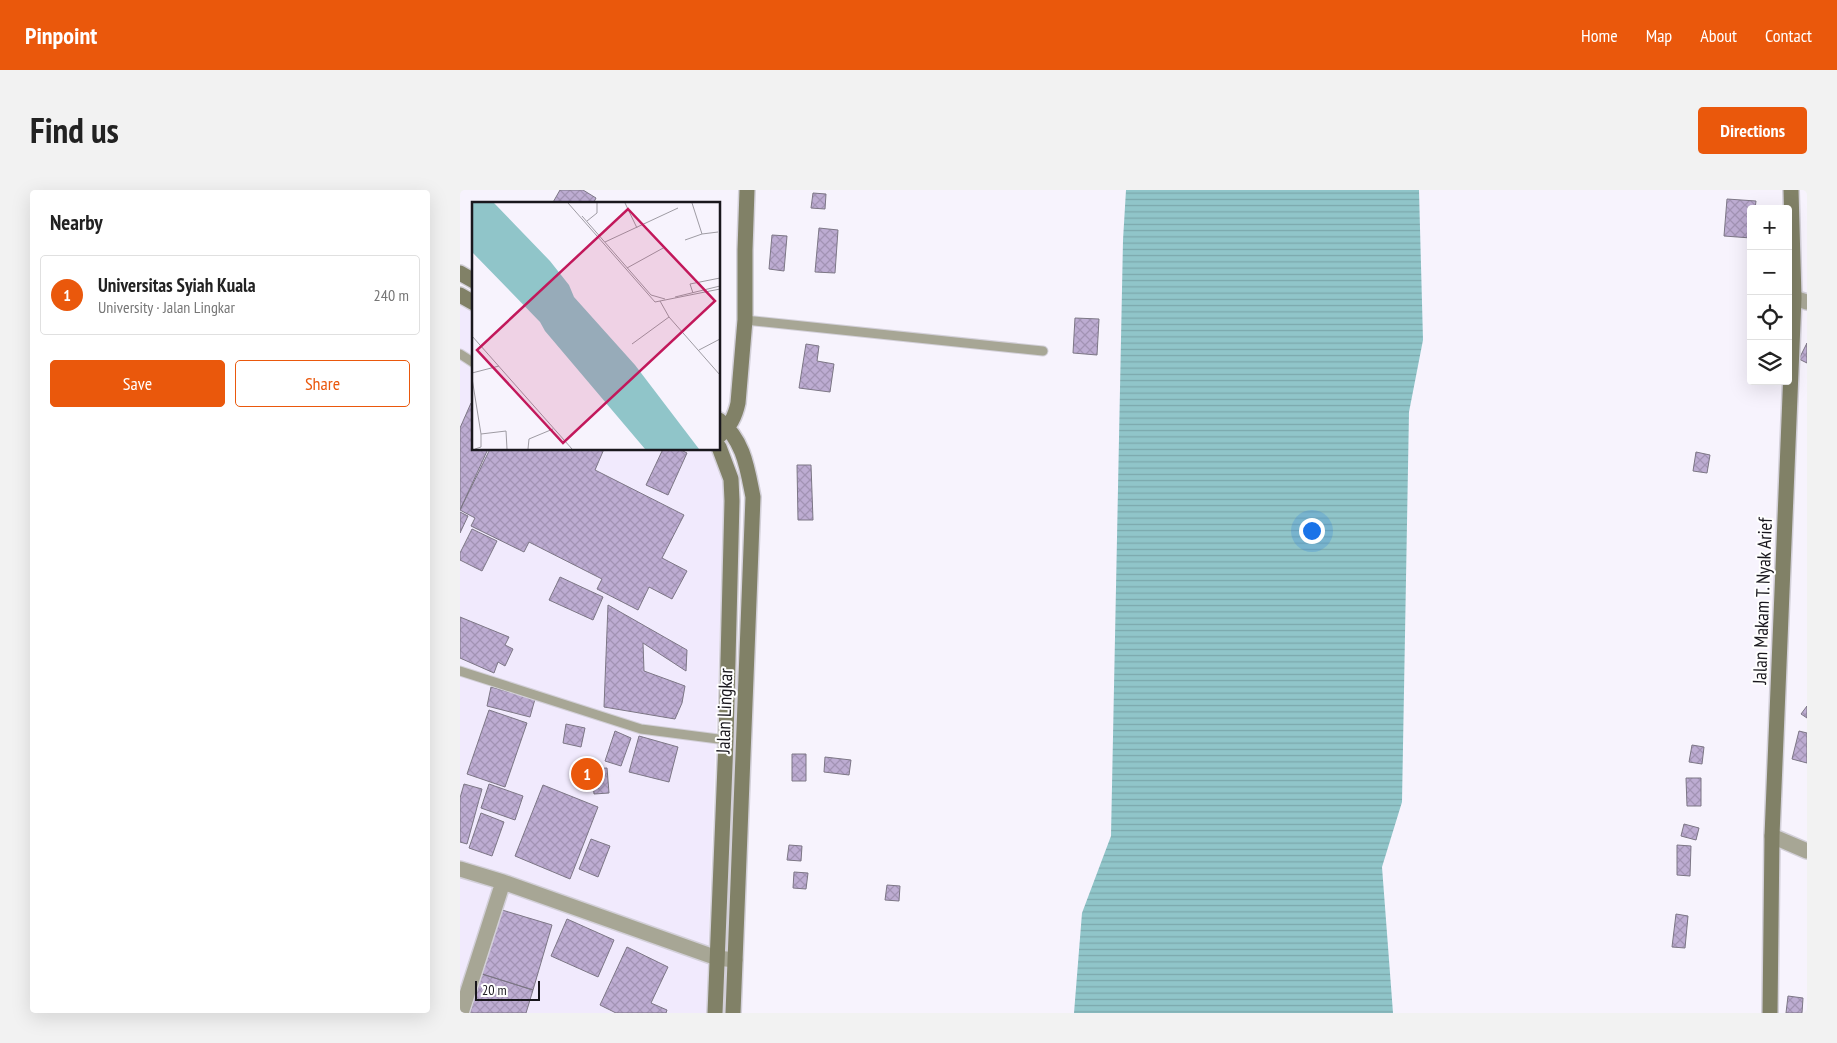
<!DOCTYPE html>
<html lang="en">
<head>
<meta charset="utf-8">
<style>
	body { margin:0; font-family:"PT Sans Narrow",sans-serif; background:#f2f2f2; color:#222 }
	.controls { position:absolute; right:15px; top:15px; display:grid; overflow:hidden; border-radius:5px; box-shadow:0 5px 20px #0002 }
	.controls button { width:45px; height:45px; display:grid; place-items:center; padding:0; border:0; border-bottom:1px solid #e0e0e0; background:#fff; color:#222; font:25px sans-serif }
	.scale { position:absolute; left:15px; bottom:12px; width:65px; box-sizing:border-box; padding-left:5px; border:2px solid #19171d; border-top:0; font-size:14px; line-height:18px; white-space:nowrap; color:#19171d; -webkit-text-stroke:4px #fff; paint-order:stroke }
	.you { position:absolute; left:851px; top:340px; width:18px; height:18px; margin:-12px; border:4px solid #fff; border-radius:50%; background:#1a73e8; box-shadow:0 0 0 8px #1a73e833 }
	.badge { display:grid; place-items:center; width:32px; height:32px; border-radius:50%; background:#ea580c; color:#fff; font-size:16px; font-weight:700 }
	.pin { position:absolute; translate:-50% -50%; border:2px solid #fff; box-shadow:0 1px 5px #0006 }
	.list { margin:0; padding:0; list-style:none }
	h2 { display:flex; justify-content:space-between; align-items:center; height:65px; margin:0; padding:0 20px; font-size:21px }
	h2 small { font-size:16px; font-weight:400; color:#767676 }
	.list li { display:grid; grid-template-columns:32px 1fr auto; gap:15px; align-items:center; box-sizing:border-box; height:80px; margin:0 10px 10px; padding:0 10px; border:1px solid #e0e0e0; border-radius:5px }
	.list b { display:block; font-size:19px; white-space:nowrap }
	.list p { margin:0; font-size:16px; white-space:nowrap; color:#767676 }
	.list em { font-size:16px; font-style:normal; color:#767676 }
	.actions { display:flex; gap:10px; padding:15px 20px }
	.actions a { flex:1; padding:11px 0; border:1px solid #ea580c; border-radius:5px; text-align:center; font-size:18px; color:#ea580c }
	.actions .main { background:#ea580c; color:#fff }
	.icon { flex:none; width:28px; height:28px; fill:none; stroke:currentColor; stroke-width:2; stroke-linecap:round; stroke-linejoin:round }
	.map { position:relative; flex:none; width:1347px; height:823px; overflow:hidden; border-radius:5px }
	header { display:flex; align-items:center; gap:30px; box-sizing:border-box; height:70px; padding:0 25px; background:#ea580c; color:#fff }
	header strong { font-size:24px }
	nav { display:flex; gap:28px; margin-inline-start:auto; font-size:18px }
	.intro { display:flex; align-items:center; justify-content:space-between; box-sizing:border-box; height:120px; padding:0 30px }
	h1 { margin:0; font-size:35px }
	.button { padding:12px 22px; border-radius:5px; background:#ea580c; color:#fff; font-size:18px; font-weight:700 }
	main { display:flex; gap:30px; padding:0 30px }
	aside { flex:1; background:#fff; border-radius:5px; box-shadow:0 5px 20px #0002 }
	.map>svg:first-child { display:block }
	.built { fill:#f1eafd }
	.water { fill:url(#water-rules) }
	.building { fill:url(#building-cross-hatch); stroke:#7c7685 }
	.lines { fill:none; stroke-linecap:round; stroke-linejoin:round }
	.lane-casing { stroke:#d3d0d9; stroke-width:11 }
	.street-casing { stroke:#d3d0d9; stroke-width:18 }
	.secondary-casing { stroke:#d3d0d9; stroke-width:18 }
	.lane { stroke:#a7a695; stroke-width:9 }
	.street { stroke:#a7a695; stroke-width:15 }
	.secondary { stroke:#818167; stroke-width:15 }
	.labels { text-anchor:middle; stroke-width:4; stroke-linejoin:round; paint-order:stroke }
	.street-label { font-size:19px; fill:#19171d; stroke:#fff }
	.inset-road { fill:none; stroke:#9e9ba3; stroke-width:1 }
	.view { fill:#c2185b; fill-opacity:0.15; stroke:#c2185b; stroke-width:2.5 }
	.inset-edge { fill:none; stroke:#19171d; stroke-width:2.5 }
</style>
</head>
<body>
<header>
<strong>Pinpoint</strong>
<nav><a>Home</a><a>Map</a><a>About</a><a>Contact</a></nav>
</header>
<div class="intro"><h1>Find us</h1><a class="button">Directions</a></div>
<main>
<aside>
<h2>Nearby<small></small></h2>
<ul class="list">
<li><span class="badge">1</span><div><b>Universitas Syiah Kuala</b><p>University · Jalan Lingkar</p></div><em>240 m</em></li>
</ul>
<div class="actions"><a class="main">Save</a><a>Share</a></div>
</aside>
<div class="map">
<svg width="1347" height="823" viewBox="0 0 1347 823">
	<defs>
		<pattern id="water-rules" width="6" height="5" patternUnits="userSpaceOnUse" patternTransform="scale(1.25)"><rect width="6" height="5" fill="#90c5c9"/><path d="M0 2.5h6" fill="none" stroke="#7ca8ac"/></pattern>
		<pattern id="building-cross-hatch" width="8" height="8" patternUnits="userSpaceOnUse" patternTransform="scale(1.25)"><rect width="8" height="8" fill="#bdacd2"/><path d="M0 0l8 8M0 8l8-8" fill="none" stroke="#a293b4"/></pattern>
	</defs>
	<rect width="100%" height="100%" fill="#f7f3fd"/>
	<path class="built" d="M0 112 14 120V259H254L269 290 263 345 246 823H0Z"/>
	<path class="water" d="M666 0H959L963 150 949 222 942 612 922 677 933 823H614L622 723 651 646 663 50Z"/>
	<path class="building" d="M100 0H123L136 8 133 14H92Z
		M353 3 366 4 365 19 351 18Z
		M1267 9 1296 11 1295 19H1291V48L1264 46Z
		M359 38 378 40 375 83 355 82Z
		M312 45 327 46 324 81 309 79Z
		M615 128 639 129 637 165 613 163Z
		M1347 153V173L1339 169Z
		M346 154 359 156 357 171 374 174 370 202 339 198Z
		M11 213 14 214V259H28L0 320V238Z
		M30 259H144L135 280 224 325 202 368 227 381 212 409 189 397 178 420 137 399 142 389 69 352 64 362 11 336 15 328 0 320Z
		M203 259H219L227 263 208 305 186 295Z
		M1236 262 1250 265 1247 283 1233 281Z
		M337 275H351L353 330H338Z
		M0 322 8 326 0 343Z
		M12 339 37 351 22 381 0 370V363Z
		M100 387 143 407 133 430 89 410Z
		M148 415 227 460 226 481 183 453 184 481 225 496 222 513 215 529 144 517Z
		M0 427 49 447 45 455 53 459 45 476 38 472 34 483 0 468Z
		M31 497 75 509 70 527 27 516Z
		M1347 516V528L1341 524Z
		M29 520 67 533 45 597 7 584Z
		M106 534 125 538 121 557 103 553Z
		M155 541 171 548 161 576 145 571Z
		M1339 541 1347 543V573L1332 569Z
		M179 546 218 557 209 592 169 582Z
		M1232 555 1244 557 1242 574 1229 572Z
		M332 564H346V591H332Z
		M365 567 391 570 389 585 364 582Z
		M147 578 149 603 134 604 132 579Z
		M1226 588H1241V616H1227Z
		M4 594 22 599 7 654 0 652V608Z
		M29 594 63 606 55 630 21 618Z
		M83 595 138 617 110 689 55 666Z
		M21 623 44 632 32 666 9 658Z
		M1224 634 1239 638 1236 650 1221 646Z
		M131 649 150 656 138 687 119 679Z
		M329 655 342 656 341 671 327 670Z
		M1217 655 1231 656 1230 686 1217 685Z
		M334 682 348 683 346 699 333 698Z
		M427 695 440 696 439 711 425 710Z
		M42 720 92 735 73 800 22 784Z
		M1216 724 1228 726 1225 758 1212 757Z
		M107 729 154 750 138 787 91 766Z
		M167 757 208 777 191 813 207 820 206 823H156L140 815Z
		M22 784 73 800 66 823H10Z
		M1328 806 1343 808 1342 823H1326Z"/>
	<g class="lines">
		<defs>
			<path id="lane" d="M285 130 583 161
				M0 164 14 173
				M0 481 181 539 266 550"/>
			<path id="street" d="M1334 108 1347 112
				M1312 646 1347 661
				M0 679 43 692 257 768 275 770
				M1 823 43 692"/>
			<path id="secondary" d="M0 83 14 91
				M0 105 14 113
				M259 230C284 251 287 277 293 307L273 823
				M259 246C270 236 275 227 278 213L285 130V60L287 0
				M255 823 266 550 272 311 271 289 259 257
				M1310 823 1312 646 1334 108 1331 0"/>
		</defs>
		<use href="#lane" class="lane-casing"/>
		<use href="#street" class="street-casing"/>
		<use href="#secondary" class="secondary-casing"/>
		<use href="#lane" class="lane"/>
		<use href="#street" class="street"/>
		<use href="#secondary" class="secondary"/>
	</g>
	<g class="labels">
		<g class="street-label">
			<text transform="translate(1302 411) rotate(-88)" y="7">Jalan Makam T. Nyak Arief</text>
			<text transform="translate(264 521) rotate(-88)" y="7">Jalan Lingkar</text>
		</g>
	</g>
	<g transform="translate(12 12)">
		<rect width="248" height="248" fill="#f7f3fd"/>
		<path d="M0 1H22L78 59 97 83 102 95 163 163 227 247H173L73 129 68 120 0 50Z" fill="#90c5c9"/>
		<path class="inset-road" d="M96 1 183 100 248 87M153 1 165 26M220 1 230 32 246 30M110 14 179 93 193 97M115 19 125 11V1M213 38 230 32M133 40 206 6M155 66 193 45M221 91 218 82 248 76M203 95 248 84M188 99 197 115 248 173M0 134 100 247M160 142 197 115M227 148 248 137M0 171 27 164M0 176 9 232V245L3 247M9 232 34 229 35 247M56 247 57 237 81 227"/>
		<path class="view" d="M156 7 243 99 91 241 5 148Z"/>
		<rect width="248" height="248" class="inset-edge"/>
	</g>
</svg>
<div class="controls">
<button>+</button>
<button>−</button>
<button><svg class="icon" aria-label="locate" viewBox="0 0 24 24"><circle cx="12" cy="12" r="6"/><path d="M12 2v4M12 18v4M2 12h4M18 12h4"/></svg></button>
<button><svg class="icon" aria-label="layers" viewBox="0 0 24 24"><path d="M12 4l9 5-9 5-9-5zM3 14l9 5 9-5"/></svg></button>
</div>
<div class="scale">20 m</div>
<div class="you"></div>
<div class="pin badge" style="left:127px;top:584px">1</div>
</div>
</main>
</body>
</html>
